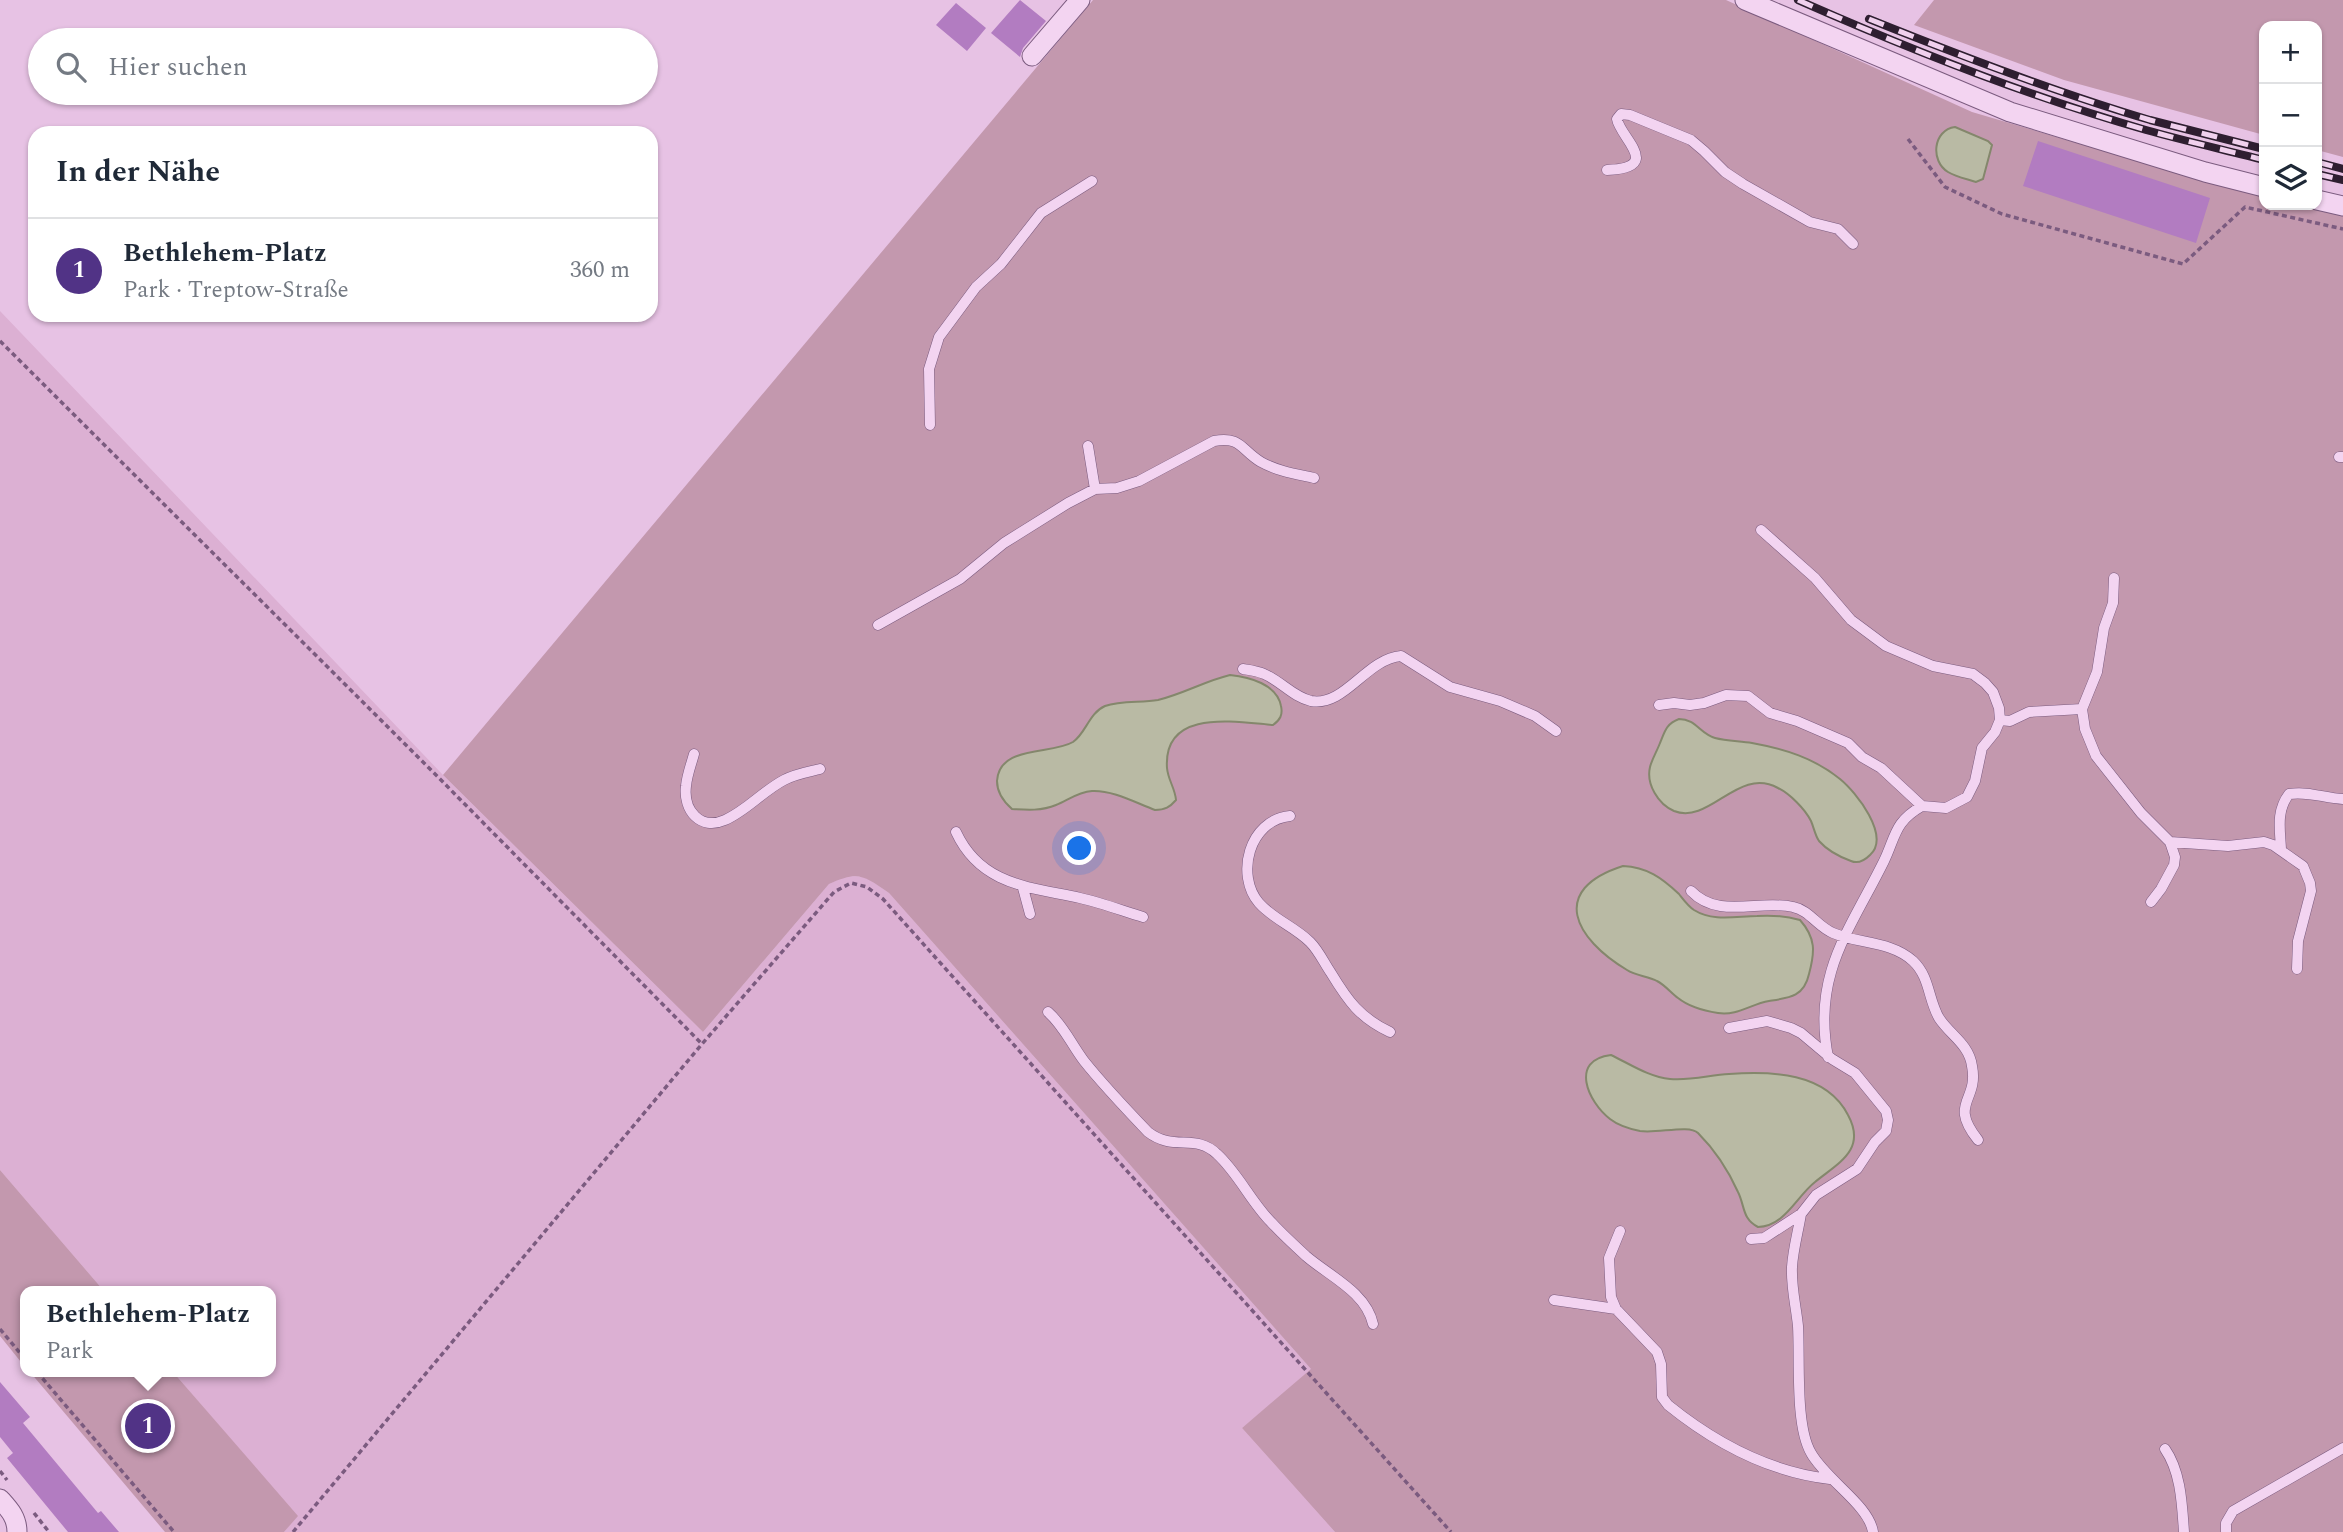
<!DOCTYPE html>
<html lang="de">
<head>
<meta charset="utf-8">
<style>
	body { margin:0; font-family:Spectral,serif; background:#f2f2f3; color:#1f2937 }
	.controls { position:absolute; right:21px; top:21px; display:grid; overflow:hidden; border-radius:14px; box-shadow:0 2px 5px #0004 }
	.controls button { width:63px; height:63px; display:grid; place-items:center; padding:0; border:0; border-bottom:2px solid #e0e1e3; background:#fff; color:#1f2937; font:35px sans-serif }
	.you { position:absolute; left:1080px; top:849px; width:24px; height:24px; margin:-18px; border:5px solid #fff; border-radius:50%; background:#1a73e8; box-shadow:0 0 0 10px #1a73e833 }
	.badge { display:grid; place-items:center; width:46px; height:46px; border-radius:50%; background:#513386; color:#fff; font-size:23px; font-weight:700 }
	.pin { position:absolute; translate:-50% -50%; border:4px solid #fff; box-shadow:0 2px 7px #0006 }
	.popup { position:absolute; left:20px; top:1286px; width:256px; height:91px; box-sizing:border-box; display:grid; place-content:center; border-radius:14px; background:#fff; filter:drop-shadow(0 2px 5px #0005); font-size:23px; white-space:nowrap; color:#747a83 }
	.popup b { font-size:26px; color:#1f2937 }
	.popup::after { content:''; position:absolute; left:50%; top:100%; margin-left:-14px; border:14px solid transparent; border-top-color:#fff }
	.list { margin:0; padding:0; list-style:none }
	h2 { display:flex; justify-content:space-between; align-items:center; height:91px; margin:0; padding:0 28px; font-size:30px }
	h2 small { font-size:23px; font-weight:400; color:#747a83 }
	.list li { display:grid; grid-template-columns:46px 1fr auto; gap:21px; align-items:center; box-sizing:border-box; height:105px; padding:0 28px; border-top:2px solid #e0e1e3 }
	.list b { display:block; font-size:26px; white-space:nowrap }
	.list p { margin:0; font-size:23px; white-space:nowrap; color:#747a83 }
	.list em { font-size:23px; font-style:normal; color:#747a83 }
	.icon { flex:none; width:38px; height:38px; fill:none; stroke:currentColor; stroke-width:2; stroke-linecap:round; stroke-linejoin:round }
	.map { position:relative; flex:none; width:2343px; height:1532px; overflow:hidden }
	.search { position:absolute; background:#fff; box-shadow:0 2px 5px #0004; left:28px; top:28px; width:630px; height:77px; display:flex; align-items:center; gap:18px; box-sizing:border-box; padding:0 24px; border-radius:38px; color:#747a83; font-size:26px }
	.panel { position:absolute; background:#fff; box-shadow:0 2px 5px #0004; left:28px; top:126px; width:630px; height:196px; border-radius:21px }
	.map>svg:first-child { display:block }
	.farmland { fill:#dcb0d3 }
	.green { fill:#c398ae }
	.water { fill:#b9baa4; stroke:#84876c; stroke-width:2 }
	.building { fill:#b27cc1 }
	.lines { fill:none; stroke-linecap:round; stroke-linejoin:round }
	.lane-casing { stroke:#7b5b7f; stroke-width:11 }
	.street-casing { stroke:#7b5b7f; stroke-width:21 }
	.path { stroke:#7b5b7f; stroke-width:3.5; stroke-dasharray:5 3.5; stroke-linecap:butt }
	.lane { stroke:#f3d4f1; stroke-width:10 }
	.street { stroke:#f3d4f1; stroke-width:19 }
	.rail-casing { stroke:#2e1e30; stroke-width:8 }
	.rail { stroke:#f0d0ed; stroke-width:5; stroke-dasharray:16; stroke-linecap:butt }
</style>
</head>
<body>
<div class="map">
<svg width="2343" height="1532" viewBox="0 0 2343 1532">
	<rect width="100%" height="100%" fill="#e7c2e4"/>
	<path class="farmland" d="M0 311 443 775 703 1032 829 884 846 876 866 877 889 893 1312 1370 1242 1428 1335 1532H284L297 1516 173 1372H270V1291H104L0 1170Z"/>
	<path class="green" d="M1093 0H1726L1972 112 2232 189 2264 197V205H2299L2343 215V1532H1335L1242 1428 1311 1369 889 893C864 876 859 870 829 884L703 1032 443 775Z
		M1934 0H2343V157L2317 150V26H2264V135L2064 80 1914 25Z
		M0 1170 104 1291H25V1367L0 1336Z
		M30 1372H173L298 1516 284 1532H165Z"/>
	<path class="water" d="M1955 127 1988 141 1992 145 1983 179 1976 182C1967 179 1956 177 1948 172 1930 161 1933 130 1955 127Z
		M1230 675C1249 677 1277 684 1281 706 1283 715 1280 720 1273 725 1236 722 1163 708 1167 768 1168 780 1175 788 1176 800 1170 807 1165 810 1155 810 1136 803 1113 790 1092 791 1078 792 1068 800 1056 805 1042 811 1027 810 1012 809 1004 802 997 793 997 781 999 745 1051 755 1073 742 1086 733 1089 713 1105 706 1121 700 1141 703 1158 700 1183 694 1205 681 1230 675Z
		M1679 719C1696 719 1700 734 1715 738 1727 741 1740 741 1752 743 1785 749 1814 758 1840 779 1856 792 1891 836 1870 855 1864 861 1858 864 1851 861 1840 857 1827 850 1819 841 1815 835 1814 828 1811 821 1805 809 1790 794 1778 788 1738 766 1710 825 1674 811 1658 804 1646 784 1650 767 1652 759 1657 751 1660 743 1665 731 1666 724 1679 719Z
		M1623 866C1647 867 1662 878 1679 894 1683 899 1688 906 1694 910 1713 922 1737 916 1757 916 1772 915 1786 916 1800 920 1816 938 1815 952 1809 974 1804 997 1789 998 1769 1001 1751 1004 1737 1016 1718 1013 1705 1011 1688 1006 1678 998 1671 993 1665 985 1657 981 1648 976 1636 976 1627 970 1575 939 1548 890 1623 866Z
		M1611 1055C1630 1064 1649 1077 1670 1079 1690 1081 1710 1075 1729 1074 1771 1071 1826 1072 1848 1115 1867 1150 1838 1163 1815 1182 1796 1197 1785 1226 1758 1227 1742 1219 1745 1206 1738 1192 1729 1172 1714 1149 1698 1133 1689 1124 1657 1134 1640 1131 1630 1129 1619 1126 1610 1119 1588 1102 1569 1060 1611 1055Z"/>
	<path class="building" d="M1020 0 1046 21 1023 48 1020 57 991 33Z
		M956 3 986 28 967 51 936 25Z
		M2038 141 2210 198 2196 243 2023 186Z
		M0 1382 30 1417 23 1423 98 1513 101 1511 119 1532H68L7 1458 13 1453 0 1437Z"/>
	<g class="lines">
		<defs>
			<path id="lane" d="M1607 170C1664 168 1620 138 1617 119L1621 114 1630 115 1691 140 1704 151 1725 172 1743 184 1810 222 1838 229 1853 244
				M930 425 929 369 939 337 976 287 1001 264 1041 213 1092 181
				M1088 446 1095 489
				M2339 457H2343
				M2114 578 2113 603 2104 628 2097 672 2082 709 2085 729 2096 756 2141 813 2170 842 2175 857 2174 865 2161 889 2151 902
				M878 625 960 579 1004 543 1068 503 1095 489 1117 488 1139 481 1214 441C1241 436 1241 450 1261 462 1277 471 1296 474 1314 478
				M1243 669C1250 670 1258 671 1264 674 1281 681 1293 697 1311 701 1345 707 1366 659 1401 656L1450 687 1500 701 1535 716 1556 731
				M1659 705 1674 703 1690 705 1704 703 1726 695 1748 696 1770 713 1797 721 1848 743 1862 757 1881 768 1922 806 1946 808 1967 797 1975 781 1982 748 1995 732 2000 720 1999 708 1993 692 1985 683 1973 674 1933 666 1886 646 1851 620 1815 578 1761 530
				M2000 720 2010 721 2029 712 2082 709
				M694 754C691 765 687 775 686 786 683 810 700 831 725 820 746 811 763 791 784 780 795 774 808 772 820 769
				M1290 816C1249 820 1235 875 1259 903 1273 919 1295 927 1310 942 1319 951 1324 963 1331 973 1348 1001 1360 1018 1390 1032
				M956 832C981 886 1031 887 1080 898 1102 903 1123 911 1143 917
				M2170 842 2228 846 2264 842 2273 845 2303 866 2310 883 2311 891 2298 941 2297 969
				M2281 849C2280 829 2276 811 2289 794 2309 791 2324 798 2343 799
				M1023 888 1030 914
				M1691 891C1719 920 1759 899 1793 907 1809 910 1818 927 1833 933 1859 944 1891 941 1913 961 1930 977 1928 999 1939 1018 1950 1035 1969 1044 1972 1066 1979 1102 1948 1102 1978 1140
				M1048 1012C1064 1026 1071 1044 1084 1061 1104 1086 1126 1109 1148 1132 1174 1152 1195 1133 1217 1154 1238 1173 1251 1202 1271 1222 1282 1234 1294 1245 1306 1256 1329 1276 1366 1292 1373 1324
				M1729 1028 1767 1021 1791 1028 1801 1033 1832 1059 1855 1073 1886 1111 1888 1120 1886 1131 1875 1142 1857 1169 1816 1195 1801 1214C1798 1232 1793 1250 1792 1267 1791 1287 1796 1306 1798 1326 1800 1360 1795 1426 1811 1453 1826 1480 1869 1505 1873 1532
				M1828 1057C1812 974 1850 930 1884 861 1896 836 1894 822 1922 806
				M1620 1231 1609 1258 1611 1297 1616 1309 1657 1352 1661 1364 1662 1397 1668 1405C1715 1443 1769 1472 1830 1479
				M1751 1239 1764 1238 1801 1214
				M1554 1300 1616 1309
				M2165 1449C2181 1472 2182 1504 2184 1532
				M2226 1532V1523L2233 1511 2343 1448"/>
			<path id="street" d="M1745 0 2010 112 2205 172 2264 187
				M1032 56 1080 0
				M2317 200 2343 206
				M0 1499C9 1509 17 1517 17 1532"/>
		</defs>
		<use href="#lane" class="lane-casing"/>
		<use href="#street" class="street-casing"/>
		<path class="path" d="M1908 139 1945 187 2002 214 2183 264 2245 207 2343 229
			M0 341 434 773 702 1044
			M0 1329 25 1359
			M37 1372 174 1532
			M0 1471 7 1480
			M34 1513 49 1532
			M293 1532 702 1044 834 892 851 883 867 887 883 899 1451 1532"/>
		<use href="#lane" class="lane"/>
		<use href="#street" class="street"/>
		<defs>
			<path id="rail" d="M1798 0C1911 50 2027 96 2146 130 2185 141 2225 150 2264 160
				M1869 19C1961 56 2055 92 2150 120 2188 130 2226 139 2264 149
				M2317 162 2343 169
				M2317 174 2343 180"/>
		</defs>
		<use href="#rail" class="rail-casing"/>
		<use href="#rail" class="rail"/>
	</g>
</svg>
<div class="controls">
<button>+</button>
<button>−</button>
<button><svg class="icon" aria-label="layers" viewBox="0 0 24 24"><path d="M12 4l9 5-9 5-9-5zM3 14l9 5 9-5"/></svg></button>
</div>
<div class="you"></div>
<div class="pin badge" style="left:148px;top:1426px">1</div>
<div class="popup"><b>Bethlehem-Platz</b>Park</div>
<div class="search"><svg class="icon" aria-label="search" viewBox="0 0 24 24"><circle cx="10" cy="10" r="6"/><path d="M15 15l6 6"/></svg>Hier suchen</div>
<section class="panel">
<h2>In der Nähe<small></small></h2>
<ul class="list">
<li><span class="badge">1</span><div><b>Bethlehem-Platz</b><p>Park · Treptow-Straße</p></div><em>360 m</em></li>
</ul>
</section>
</div>
</body>
</html>
